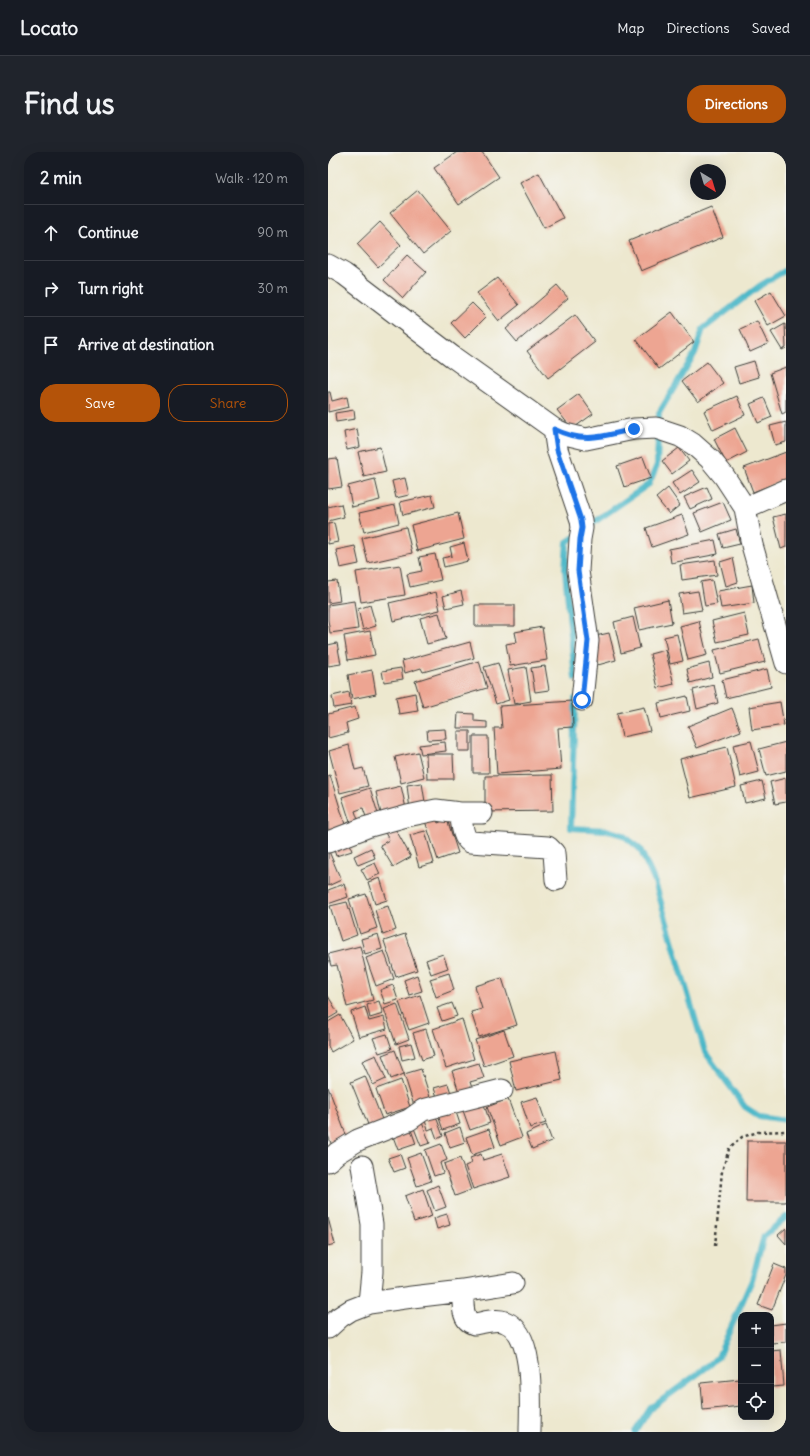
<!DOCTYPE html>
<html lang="en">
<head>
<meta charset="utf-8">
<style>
	body { margin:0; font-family:Delius,sans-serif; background:#20242c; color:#f1f3f6 }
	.controls { position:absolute; right:12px; bottom:12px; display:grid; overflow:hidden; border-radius:8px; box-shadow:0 4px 16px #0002 }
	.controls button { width:36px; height:36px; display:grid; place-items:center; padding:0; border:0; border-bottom:1px solid #363941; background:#171b24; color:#f1f3f6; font:20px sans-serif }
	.compass { position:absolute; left:362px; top:12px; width:36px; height:36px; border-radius:50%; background:#171b24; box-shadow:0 4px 16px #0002; rotate:142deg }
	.stop { position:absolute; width:12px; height:12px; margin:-9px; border:3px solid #1a73e8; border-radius:50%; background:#fff }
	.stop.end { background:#1a73e8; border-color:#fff; box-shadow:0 1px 4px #0008 }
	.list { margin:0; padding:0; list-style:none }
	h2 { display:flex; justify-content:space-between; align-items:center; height:52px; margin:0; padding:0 16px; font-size:17px }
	h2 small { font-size:13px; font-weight:400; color:#9ea1a6 }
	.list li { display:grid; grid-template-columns:26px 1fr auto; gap:12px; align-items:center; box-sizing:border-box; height:56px; padding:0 16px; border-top:1px solid #363941 }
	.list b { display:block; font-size:15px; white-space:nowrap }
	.list em { font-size:13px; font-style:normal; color:#9ea1a6 }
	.actions { display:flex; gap:8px; padding:12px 16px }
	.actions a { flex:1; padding:9px 0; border:1px solid #b45309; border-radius:16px; text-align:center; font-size:14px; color:#b45309 }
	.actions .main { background:#b45309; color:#fff }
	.icon { flex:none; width:22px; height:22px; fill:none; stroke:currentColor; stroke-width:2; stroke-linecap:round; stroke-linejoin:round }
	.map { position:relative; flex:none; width:458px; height:1280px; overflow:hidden; border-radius:16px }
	header { display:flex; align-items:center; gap:24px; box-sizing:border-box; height:56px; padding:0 20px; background:#171b24; border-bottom:1px solid #363941 }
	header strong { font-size:19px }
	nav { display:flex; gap:22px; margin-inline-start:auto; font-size:14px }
	.intro { display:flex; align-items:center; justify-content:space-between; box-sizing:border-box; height:96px; padding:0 24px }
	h1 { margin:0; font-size:28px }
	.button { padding:10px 18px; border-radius:16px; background:#b45309; color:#fff; font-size:14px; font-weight:700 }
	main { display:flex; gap:24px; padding:0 24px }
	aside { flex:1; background:#171b24; border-radius:16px; box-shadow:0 4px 16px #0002 }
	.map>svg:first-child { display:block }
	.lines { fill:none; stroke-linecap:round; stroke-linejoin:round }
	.stream { stroke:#4bb7c8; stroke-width:6 }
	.building { fill:#eda592 }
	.minor-casing { stroke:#3b3b37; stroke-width:23 }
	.path { stroke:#3b3b37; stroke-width:2.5; stroke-dasharray:3 3; stroke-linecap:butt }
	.minor { stroke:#fff; stroke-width:21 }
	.route { stroke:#1a73e8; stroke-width:5 }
</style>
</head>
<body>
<header>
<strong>Locato</strong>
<nav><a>Map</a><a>Directions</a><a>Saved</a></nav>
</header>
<div class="intro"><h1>Find us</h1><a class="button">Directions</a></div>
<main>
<aside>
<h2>2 min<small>Walk · 120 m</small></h2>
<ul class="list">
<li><svg class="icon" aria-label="ahead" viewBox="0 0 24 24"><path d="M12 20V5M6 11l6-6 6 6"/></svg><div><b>Continue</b></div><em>90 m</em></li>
<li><svg class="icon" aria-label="right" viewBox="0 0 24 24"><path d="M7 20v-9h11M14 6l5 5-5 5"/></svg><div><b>Turn right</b></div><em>30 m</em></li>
<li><svg class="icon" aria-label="arrive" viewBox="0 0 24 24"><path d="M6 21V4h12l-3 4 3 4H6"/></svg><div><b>Arrive at destination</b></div></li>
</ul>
<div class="actions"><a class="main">Save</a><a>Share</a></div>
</aside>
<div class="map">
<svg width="458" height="1280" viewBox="0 0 458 1280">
	<rect width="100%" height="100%" fill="#f6f6f2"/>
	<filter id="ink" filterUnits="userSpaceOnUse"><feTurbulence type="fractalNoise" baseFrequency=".025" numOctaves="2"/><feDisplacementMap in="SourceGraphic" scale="8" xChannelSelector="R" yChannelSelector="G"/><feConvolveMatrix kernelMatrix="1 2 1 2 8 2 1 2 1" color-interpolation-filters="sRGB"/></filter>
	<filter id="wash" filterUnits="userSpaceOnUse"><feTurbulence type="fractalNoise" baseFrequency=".012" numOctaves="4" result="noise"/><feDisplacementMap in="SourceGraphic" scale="16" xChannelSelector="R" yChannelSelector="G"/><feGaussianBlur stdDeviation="0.9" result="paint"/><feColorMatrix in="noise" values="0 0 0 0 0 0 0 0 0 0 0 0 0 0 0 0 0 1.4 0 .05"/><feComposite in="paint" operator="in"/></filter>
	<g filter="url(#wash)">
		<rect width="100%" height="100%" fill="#ede8cf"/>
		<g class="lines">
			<path class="stream" d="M258 376 321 332 329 313 331 261 367 201 375 177 433 133 458 118
				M247 526 237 418 239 390 248 384
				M247 547 243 676 278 678 295 683 312 697 327 730 377 900 417 955 431 964 458 968
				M307 1280 322 1257 383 1212 390 1205 424 1128 436 1084 458 1065"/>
		</g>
		<g id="blocks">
			<path class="building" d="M129 0H154L171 25 131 52 106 16Z
				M211 21 235 66 216 76 192 31Z
				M90 38 123 79 95 102 62 61Z
				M383 55 395 85 313 119 301 89Z
				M52 70 73 93 50 115 29 92Z
				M79 103 98 120 75 146 56 128Z
				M169 126 191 153 171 169 149 141Z
				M229 133 240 146 189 190 178 177Z
				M443 139 458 164 440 174 426 149Z
				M144 151 158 165 137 186 123 171Z
				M344 160 366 190 331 217 308 187Z
				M247 163 267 190 220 226 199 199Z
				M429 169 440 192 422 200 412 177Z
				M457 172 458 196 454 198 443 180Z
				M426 209 431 225 411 231 406 215Z
				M379 210 395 231 370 250 354 229Z
				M458 215V260L454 262 442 221Z
				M0 240H2L4 249 19 245 21 255 0 260Z
				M251 242 265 262 244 277 229 258Z
				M409 244 417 263 385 278 376 259Z
				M436 246 444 265 430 271 422 252Z
				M26 258 27 267 8 270 7 261Z
				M458 270V290L447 293 442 274Z
				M407 276 419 300 398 311 386 287Z
				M29 277 32 295 19 298 16 280Z
				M52 295 58 320 36 325 30 300Z
				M351 296 361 309 344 322 334 309Z
				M458 300V327L425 340 416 316Z
				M315 305 323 326 296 335 289 314Z
				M9 306 14 335 0 337V307Z
				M364 318 372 330 352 343 344 331Z
				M77 326 81 343 68 346 64 329Z
				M47 327 52 348 24 355 20 334Z
				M379 335 384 347 362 357 356 345Z
				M340 336 352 353 341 362 328 346Z
				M104 343 107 355 75 363 72 350Z
				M395 350 403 368 374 380 366 361Z
				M13 352 16 365 0 369V355Z
				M67 353 71 371 36 380 31 361Z
				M130 361 136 387 89 399 83 373Z
				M458 362V395L453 397 445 365Z
				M354 363 361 382 324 395 318 376Z
				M6 371 10 390 0 392V372Z
				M78 375 84 401 40 411 34 386Z
				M408 377 412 392 395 396 391 382Z
				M387 388 390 402 343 411 341 397Z
				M136 391 140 409 116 415 114 406 124 404 122 395Z
				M27 394 31 412 12 416 8 398Z
				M107 402 113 428 82 435 79 422 94 419 91 405Z
				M405 406 410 430 398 434 392 410Z
				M387 408 389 423 354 428 352 413Z
				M72 413 77 443 33 450 28 420Z
				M384 428 389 452 377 454 373 430Z
				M9 429 12 449 0 451V430Z
				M424 433 426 451 393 456 390 439Z
				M133 439 136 452 118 456 115 444Z
				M370 439 374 458 354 461 351 442Z
				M108 440 112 458 65 469 61 451Z
				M340 448 344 471 311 478 306 456Z
				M26 449 30 477 2 481 0 468V453Z
				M42 453 48 474 35 478 30 457Z
				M147 453H187V474H147Z
				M111 461 118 487 99 492 92 466Z
				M416 461 421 483 389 490 384 469Z
				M305 465 312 496 293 501 286 470Z
				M371 469 379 503 360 508 352 474Z
				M214 475 219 508 182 514 178 492 189 490 187 480Z
				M42 479 47 503 20 508 16 484Z
				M281 481 288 508 270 513 263 485Z
				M349 482 355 509 342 512 336 485Z
				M431 487 437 510 392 521 386 498Z
				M142 490 146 506 95 520 93 516 77 521 74 509Z
				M9 491 13 512 0 514V493Z
				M337 498 346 532 330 536 322 502Z
				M151 509 159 536 95 555 87 529Z
				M170 511 181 548 168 552 156 515Z
				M381 511 384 525 362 531 359 517Z
				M217 514 221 538 207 540 203 516Z
				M198 515 203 549 186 552 180 518Z
				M73 516 75 527 56 530 54 519Z
				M439 517 443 535 398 546 394 528Z
				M44 518 48 542 24 547 20 523Z
				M386 533 390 551 369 557 365 538Z
				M21 540 23 553 6 556 4 544Z
				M87 541 90 559 71 562 68 545Z
				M359 544 362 559 333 566 330 551Z
				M244 549 245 575 230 576 233 617 169 622 166 576H174L172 554Z
				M452 550 456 573 424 578 421 555Z
				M27 555 30 567 18 571 20 581 0 586V562Z
				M316 555 322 579 294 585 289 561Z
				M404 556 413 579 369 596 360 574Z
				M130 561 146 562V569L159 570V576H129Z
				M117 577 118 587 100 588 99 578Z
				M130 579H142V599H130Z
				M145 584H160L161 621H145Z
				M423 589 431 620 412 625 405 593Z
				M117 590 118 599 93 602 91 593Z
				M458 590V619L438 624 431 597Z
				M21 593 27 618 35 616 40 634 12 641 1 599Z
				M399 595 408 635 362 646 352 607Z
				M90 600 96 625 73 631 67 605Z
				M98 602H125L126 627H99Z
				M2 623 19 679 0 685V624Z
				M224 623 225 659 157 660V624Z
				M458 626V650L447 652 442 630Z
				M434 629 438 646 417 651 413 634Z
				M94 631 98 656 82 658 79 633Z
				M73 634 79 661 54 666 48 640Z
				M42 636 51 665 39 668 35 656 27 659 31 671 23 673 14 645Z
				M106 660 110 671 119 667 130 701 110 708 95 663Z
				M63 669 83 705 65 715 52 693 61 688 54 675Z
				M97 679 106 711 91 715 82 683Z
				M19 686 24 699 8 704 4 692Z
				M43 696 47 706 30 713 26 704Z
				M0 697 13 728 0 734Z
				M47 711 52 722 39 728 33 717Z
				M52 726 59 748 47 752 40 730Z
				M16 732 20 745 0 752V738Z
				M38 742 49 776 32 782 21 747Z
				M19 750 29 783 13 789 2 754Z
				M60 754 68 778 55 783 47 758Z
				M50 782 54 797 37 802 33 787Z
				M77 782 89 818 68 825 56 789Z
				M32 794 45 848 19 855 9 813 3 814 0 802Z
				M56 799 66 827 48 834 38 806Z
				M115 802 120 816 103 822 98 808Z
				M121 821 126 838 108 845 102 827Z
				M89 823 94 839 81 843 76 828Z
				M174 826 189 873 151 885 143 860 154 857 147 834Z
				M65 833 70 848 57 852 52 838Z
				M92 843 101 871 81 878 71 850Z
				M0 844 10 861 0 867Z
				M51 849 55 862 42 866 39 853Z
				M124 851 129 864 114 869 109 856Z
				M69 852 81 887 68 892 56 857Z
				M37 855 41 869 56 865 59 877 31 885 23 860Z
				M12 863 25 887 3 900 0 894V870Z
				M134 867 146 907 118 916 105 877Z
				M98 877 106 904 94 908 85 881Z
				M176 878 185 904 156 914 147 888Z
				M59 882 64 897 51 901 45 886Z
				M83 891 87 905 74 908 71 894Z
				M67 898 76 922 63 927 54 903Z
				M228 899 234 928 188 939 181 909Z
				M48 903 58 927 45 933 34 909Z
				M151 911 156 926 142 930 145 939 132 943 124 919Z
				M93 917 104 951 87 957 76 922Z
				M37 924 55 970 41 975 23 930Z
				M73 928 82 955 57 963 48 937Z
				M120 932 124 944 110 948 106 936Z
				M0 935 20 988 4 994 0 983Z
				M209 945 218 971 202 976 193 950Z
				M154 946 162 971 142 978 133 953Z
				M180 947 194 985 173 993 159 955Z
				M127 957 132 972 115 978 110 963Z
				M106 959 115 984 109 987 105 976 100 978 95 962Z
				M93 968 102 991 93 994 84 971Z
				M81 972 88 992 70 998 63 979Z
				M218 973 224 989 204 997 198 982Z
				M132 975 137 991 122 996 117 981Z
				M161 977 167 995 144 1003 138 985Z
				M419 989H458V1050H418Z
				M113 992 119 1008 112 1011 115 1021 106 1024 97 998Z
				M93 1001 103 1029 89 1034 79 1006Z
				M72 1002 77 1016 66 1020 60 1006Z
				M153 1002 155 1008 174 1002 182 1025 145 1037 137 1014 144 1011 142 1006Z
				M132 1006 143 1038 127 1044 116 1012Z
				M110 1033 118 1055 107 1059 99 1038Z
				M95 1037 104 1064 86 1070 77 1044Z
				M119 1062 122 1073 109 1077 106 1066Z
				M0 1066 7 1092 0 1094Z
				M458 1076V1092L450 1083Z
				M446 1112 458 1117V1123L444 1158 430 1153Z
				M458 1171V1190L443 1191V1173Z
				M453 1198 456 1234 443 1235V1199Z
				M412 1227 413 1254 375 1258 373 1231Z"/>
		</g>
	</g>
	<g filter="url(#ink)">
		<use href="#blocks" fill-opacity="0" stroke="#3b3b37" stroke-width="1"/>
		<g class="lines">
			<defs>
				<path id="minor" d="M0 113 16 122 125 205 226 277 237 282 258 287 306 277 328 276 352 284 365 292 382 307 396 324 417 356 424 393 458 511
					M226 277 229 297 253 368 254 376 252 387 250 419 260 489 254 548
					M417 356 458 338
					M132 661C134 670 134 685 142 690L220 695 226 701 228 728
					M0 690 39 675 79 664 108 658 132 661H154
					M0 1009 9 1001 30 988 81 968 95 958 174 938
					M34 1014 44 1072V1120L41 1151
					M135 1139C135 1151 133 1168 146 1172 155 1171 168 1166 177 1170 208 1181 202 1254 202 1280
					M0 1176 12 1165 23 1158 41 1151 84 1145 135 1139 185 1131"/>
			</defs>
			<use href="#minor" class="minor-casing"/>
			<path class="path" d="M387 1094 394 1019 401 997 414 985 430 980 458 979"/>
			<use href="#minor" class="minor"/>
		</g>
	</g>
	<g class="lines" filter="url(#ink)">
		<path class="route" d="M254 548 260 489 250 419 252 387 254 376 253 368 229 298 226 277C256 292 275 284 306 277"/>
	</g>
</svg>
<div class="controls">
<button>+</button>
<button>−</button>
<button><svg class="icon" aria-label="locate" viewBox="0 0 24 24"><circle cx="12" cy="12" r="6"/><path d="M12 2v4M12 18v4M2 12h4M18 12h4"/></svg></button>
</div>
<svg class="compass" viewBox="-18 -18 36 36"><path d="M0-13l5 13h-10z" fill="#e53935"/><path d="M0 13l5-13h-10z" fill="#9ea1a6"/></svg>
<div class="stop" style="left:254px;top:548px"></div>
<div class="stop end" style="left:306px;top:277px"></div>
</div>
</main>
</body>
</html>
